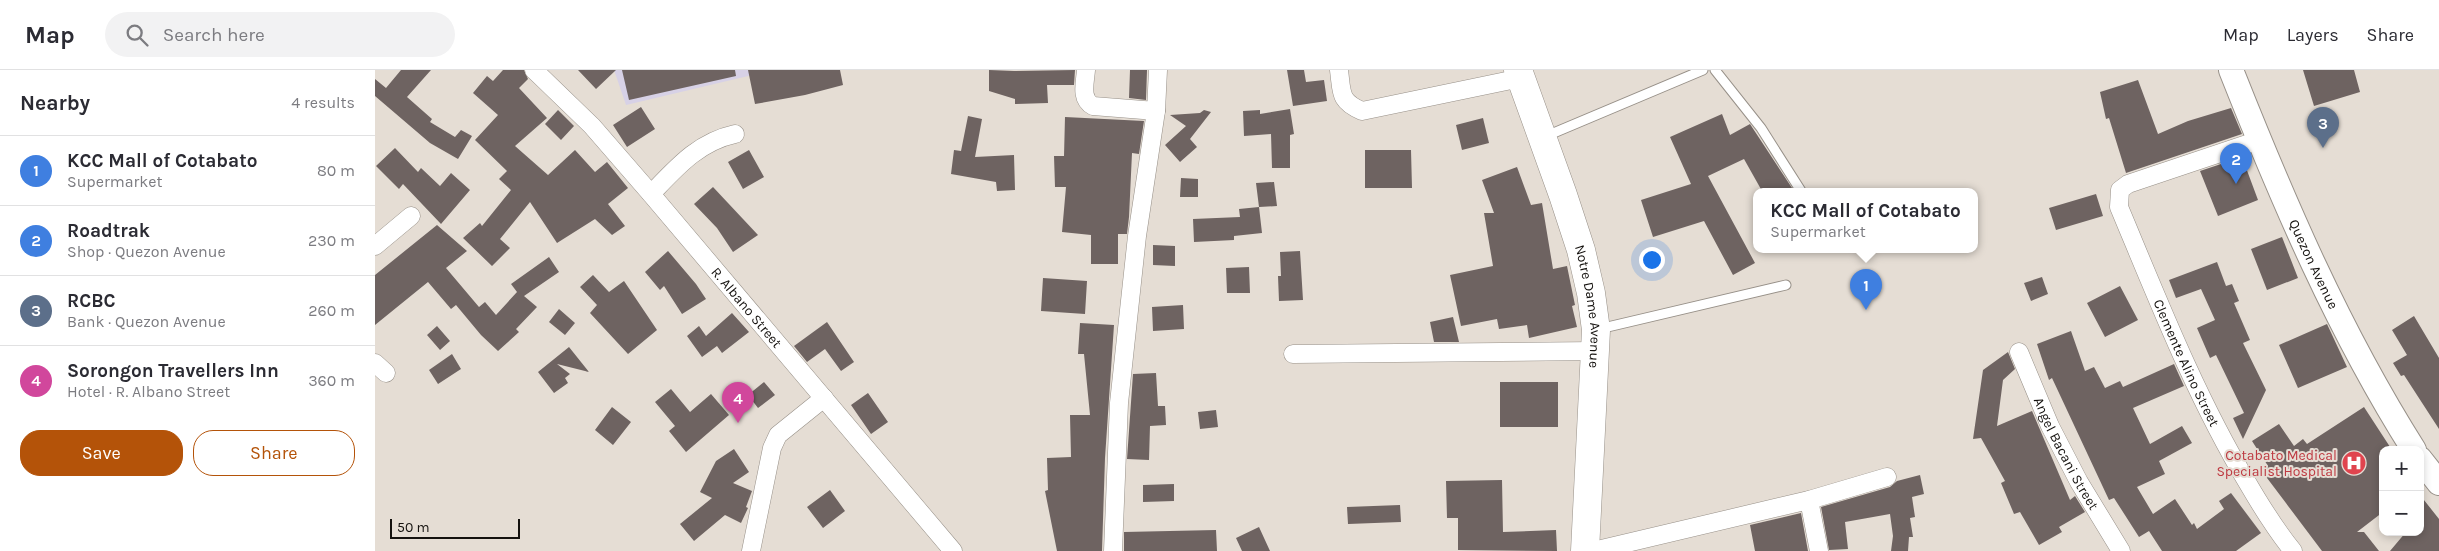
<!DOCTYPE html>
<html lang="en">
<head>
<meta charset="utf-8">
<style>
	body { margin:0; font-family:Karla,sans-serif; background:#f2f2f3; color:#2b2b33 }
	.controls { position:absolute; right:15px; bottom:15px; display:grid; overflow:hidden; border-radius:10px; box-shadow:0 2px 8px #0003 }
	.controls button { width:45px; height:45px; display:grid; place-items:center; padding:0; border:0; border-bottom:1px solid #e1e1e2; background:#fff; color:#2b2b33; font:25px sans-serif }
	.scale { position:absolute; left:15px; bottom:12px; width:130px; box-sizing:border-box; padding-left:5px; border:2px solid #14110e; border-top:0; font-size:14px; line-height:18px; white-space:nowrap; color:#14110e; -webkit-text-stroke:4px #e5ddd4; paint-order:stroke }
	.you { position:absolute; left:1276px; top:189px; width:18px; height:18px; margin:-12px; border:4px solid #fff; border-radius:50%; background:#1a73e8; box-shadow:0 0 0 8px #1a73e833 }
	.badge { display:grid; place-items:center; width:32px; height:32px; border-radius:50%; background:#b45309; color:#fff; font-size:16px; font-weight:700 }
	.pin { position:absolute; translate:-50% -41px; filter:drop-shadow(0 1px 2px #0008) }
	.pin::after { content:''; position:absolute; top:26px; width:18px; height:15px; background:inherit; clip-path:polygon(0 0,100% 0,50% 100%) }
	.popup { position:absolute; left:1378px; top:118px; width:225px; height:65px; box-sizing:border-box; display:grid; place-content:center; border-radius:10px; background:#fff; filter:drop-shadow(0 1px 4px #0005); font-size:16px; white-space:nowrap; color:#7c7c81 }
	.popup b { font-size:19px; color:#2b2b33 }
	.popup::after { content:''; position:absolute; left:50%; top:100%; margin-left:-10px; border:10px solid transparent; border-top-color:#fff }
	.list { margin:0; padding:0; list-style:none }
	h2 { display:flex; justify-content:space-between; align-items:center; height:65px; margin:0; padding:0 20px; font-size:21px }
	h2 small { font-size:16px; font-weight:400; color:#7c7c81 }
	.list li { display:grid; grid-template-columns:32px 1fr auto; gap:15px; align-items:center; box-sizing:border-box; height:70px; padding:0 20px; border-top:1px solid #e1e1e2 }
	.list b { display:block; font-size:19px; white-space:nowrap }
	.list p { margin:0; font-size:16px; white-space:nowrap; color:#7c7c81 }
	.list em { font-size:16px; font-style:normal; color:#7c7c81 }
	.actions { display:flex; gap:10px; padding:15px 20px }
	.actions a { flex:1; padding:11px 0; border:1px solid #b45309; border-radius:20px; text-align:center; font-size:18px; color:#b45309 }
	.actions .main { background:#b45309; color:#fff }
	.icon { flex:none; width:28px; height:28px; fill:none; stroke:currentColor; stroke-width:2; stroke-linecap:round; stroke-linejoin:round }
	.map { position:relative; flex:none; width:2064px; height:481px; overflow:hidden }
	header { display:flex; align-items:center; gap:30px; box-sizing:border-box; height:70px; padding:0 25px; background:#fff; border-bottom:1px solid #e1e1e2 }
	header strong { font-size:24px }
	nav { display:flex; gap:28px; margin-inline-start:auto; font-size:18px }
	.search { width:350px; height:45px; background:#f2f2f3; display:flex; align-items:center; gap:12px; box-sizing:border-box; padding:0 18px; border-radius:28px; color:#7c7c81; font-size:19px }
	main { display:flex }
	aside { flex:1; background:#fff }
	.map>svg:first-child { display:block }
	.education { fill:#d7d1e6 }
	.building { fill:#6e6361 }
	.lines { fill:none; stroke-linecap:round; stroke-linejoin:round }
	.lane-casing { stroke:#979088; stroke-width:11 }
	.street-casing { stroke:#979088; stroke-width:19 }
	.secondary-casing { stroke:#979088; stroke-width:26 }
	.primary-casing { stroke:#979088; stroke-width:29 }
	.lane { stroke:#fff; stroke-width:9 }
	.street { stroke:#fff; stroke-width:18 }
	.secondary { stroke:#fff; stroke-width:24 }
	.primary { stroke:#fff; stroke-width:28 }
	.labels { text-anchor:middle; stroke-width:4; stroke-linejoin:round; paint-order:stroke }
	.street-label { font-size:14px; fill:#14110e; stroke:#e5ddd4 }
	.health-label { font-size:14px; fill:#be3a42; stroke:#e5ddd4; text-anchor:end }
</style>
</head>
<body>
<header>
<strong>Map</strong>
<div class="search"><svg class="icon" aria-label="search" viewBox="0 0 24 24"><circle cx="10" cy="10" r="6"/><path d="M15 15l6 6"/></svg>Search here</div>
<nav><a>Map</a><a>Layers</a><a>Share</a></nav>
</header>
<main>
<aside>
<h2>Nearby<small>4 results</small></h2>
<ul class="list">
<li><span class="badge" style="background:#3f7fe0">1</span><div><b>KCC Mall of Cotabato</b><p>Supermarket</p></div><em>80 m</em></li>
<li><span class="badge" style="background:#3f7fe0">2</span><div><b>Roadtrak</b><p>Shop · Quezon Avenue</p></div><em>230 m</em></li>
<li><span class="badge" style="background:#5c6f8a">3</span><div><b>RCBC</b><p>Bank · Quezon Avenue</p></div><em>260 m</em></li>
<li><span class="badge" style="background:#d1479c">4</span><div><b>Sorongon Travellers Inn</b><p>Hotel · R. Albano Street</p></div><em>360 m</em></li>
</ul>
<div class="actions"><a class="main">Save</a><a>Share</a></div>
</aside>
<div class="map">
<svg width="2064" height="481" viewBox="0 0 2064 481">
	<rect width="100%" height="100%" fill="#e5ddd4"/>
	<path class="education" d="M239 0H399L251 35Z"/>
	<path class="building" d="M26 0H56L32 27 57 49 55 52 80 67 86 60 97 66 83 89 55 73 0 26V9L11 18Z
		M128 0H149L153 9 144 18 172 48 140 76 173 105 200 80 220 102 232 92 253 118 233 134 250 156 237 165 220 149 182 173 155 132 125 169 135 178 117 196 88 168 105 153 107 156 136 120 124 109 132 101 100 70 123 45 98 23 112 6 118 11Z
		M203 0H241L221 19Z
		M247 0H360L361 6 254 30Z
		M373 0H465L468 15 430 25 380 34Z
		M614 0 639 1 700 0 699 15H672L673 33 640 34V29L614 21Z
		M755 0H772L771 30 754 28Z
		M912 0H929L931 12 949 10 952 31 918 36Z
		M1928 0H1979L1985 22 1939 36Z
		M1763 10 1783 64 1813 51 1856 38 1867 64 1751 103 1734 48 1731 49 1725 22Z
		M266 37 280 59 252 77 238 55Z
		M915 39 919 64 915 65V98H897L896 64 869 66 868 41 885 40V44Z
		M183 40 199 56 186 70 170 54Z
		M829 40 836 42 815 69 822 77 805 92 790 75 811 56 795 45 825 43Z
		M1347 44 1355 65 1375 54 1419 121H1387L1369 89 1333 106 1380 193 1358 205 1329 151 1278 167 1266 130 1316 114 1295 67Z
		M593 46 607 49 600 87 639 85 640 120 622 121 621 112 576 104 579 80 586 81Z
		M690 47 769 51 764 84 757 83 754 147 752 164H743V194H716V165L687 162 691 117H680L679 86H689Z
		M1108 48 1114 73 1087 80 1081 55Z
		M20 78 43 102 46 98 65 116 76 103 95 120 66 154 28 114 24 119 1 96Z
		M374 80 389 107 368 119 353 92Z
		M990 80H1036L1037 118H990Z
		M1867 87 1883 130 1843 146 1825 101Z
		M1142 97 1156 135 1167 133 1178 199 1192 196 1200 235 1197 236 1202 257 1154 268 1152 255 1124 259 1122 249 1086 256 1075 205 1118 196 1109 143H1119L1107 110Z
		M806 108 823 109V127H805Z
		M899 112 902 136 884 137 881 113Z
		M338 117 383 165 358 182 342 158 319 134Z
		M1721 124 1728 146 1681 160 1674 138Z
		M884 137 887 163 859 166V170L819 172 818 149 865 147 864 139Z
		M62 155 92 181 71 198 104 237 110 232 121 245 142 222 136 214 174 187 184 202 149 226 162 237 141 259 144 262 123 281 106 265 81 235 76 239 53 212 0 255V205Z
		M1907 167 1923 208 1892 220 1876 179Z
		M778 175 800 176V196L778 195Z
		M293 181 321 214 331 229 307 244 289 216 285 220 270 202Z
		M925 181 928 230 904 231 903 206H906L905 182Z
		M1842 192 1851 216 1857 214 1864 231 1859 233 1875 270 1868 273 1891 320 1868 369 1858 348 1869 343 1841 285 1835 288 1822 258 1840 250 1826 219 1801 228 1794 210Z
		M874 197 875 223H852L851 198Z
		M218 205 234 222 249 211 282 260 253 284 215 243 222 235 205 217Z
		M1667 207 1673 224 1656 231 1649 213Z
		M668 208 712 211 710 244 666 241Z
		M1745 216 1763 250 1730 267 1712 233Z
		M808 235 809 259 778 261 777 237Z
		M184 239 200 253 190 265 174 252Z
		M357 243 374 262 347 283 342 276 327 287 312 266 324 256 331 266Z
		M2039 246 2064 288V359L2029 305 2026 306 2018 293 2032 285 2017 260Z
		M1078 247 1084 272H1059L1055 252Z
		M452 252 479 292 466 301 450 279 432 292 419 276Z
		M705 253 739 255 730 388 727 481H682L670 421 673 420 672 388 696 387 695 345H715L709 284H703Z
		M1952 254 1972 297 1923 318 1904 275Z
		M62 256 75 271 65 280 52 265Z
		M1696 261 1710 301 1719 297 1730 318 1745 311 1748 317 1799 294 1809 316 1758 338 1775 374 1807 356 1817 373 1784 391 1790 404 1762 417 1778 444 1800 429 1817 455 1819 453 1822 459 1849 439 1844 431 1856 423 1886 463 1861 481H1787L1774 461 1764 467 1739 428 1734 430 1677 308 1674 310 1662 274Z
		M194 277 214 302 182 294 195 304 190 308 193 313 179 323 163 302Z
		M1633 282 1640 299 1628 310 1622 356 1657 341 1695 430 1700 426 1710 442 1684 457 1687 462 1664 475 1645 442 1639 444 1626 413 1630 411 1606 368 1598 369 1608 300Z
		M77 284 86 299 63 314 54 300Z
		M781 303 783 336H790L791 355 775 356 774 390 752 389 758 304Z
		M389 312 400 325 383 338 373 325Z
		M1125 312H1183V357H1125Z
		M296 319 315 342 336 324 354 345 311 382 294 361 300 356 280 332Z
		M493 323 513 352 496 364 476 335Z
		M237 337 256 352 238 375 220 360Z
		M1989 337 2017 380H2005L2008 383V442L1982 462H1989L2004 481H1947L1886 400 1893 396 1877 371 1904 354 1919 376 1928 369 1932 374Z
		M841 340 843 357 825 359 823 342Z
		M359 379 374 402 358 413 377 421 371 437 373 438 366 453 350 445 319 471 305 454 337 428 325 422 341 391Z
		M1545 405 1549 424 1537 427 1540 447 1535 448 1538 467H1534L1533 481H1516L1518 466 1515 444 1470 452 1473 479 1454 480 1446 437 1515 417 1522 411Z
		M1127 410 1128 462 1181 460 1182 481 1083 480V448H1072L1071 411Z
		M799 414V431L768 432V415Z
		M455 420 470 441 448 458 432 437Z
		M2045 425 2064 449V481H2015L2031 462H2045Z
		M1025 435 1026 452 973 454 972 437Z
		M1426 443 1433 481H1380L1375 455Z
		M884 457 895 481H867L861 468Z
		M841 460 842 481H749V462Z"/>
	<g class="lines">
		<defs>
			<path id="lane" d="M1340 0 1386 58 1426 121
				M1169 67 1328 0
				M1224 259 1411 215"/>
			<g id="street">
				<path id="s1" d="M159 0 217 56 276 124 578 481"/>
				<path d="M711 0C710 13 705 29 718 36L781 41"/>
				<path d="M964 0C967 23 964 31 987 41L1146 8"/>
				<path id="s2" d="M1884 70 1753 114 1745 120 1744 137C1783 230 1820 325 1872 412 1886 436 1900 459 1918 481"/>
				<path d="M276 124C301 98 323 72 360 64"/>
				<path d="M0 176 36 146"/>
				<path id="s3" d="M1644 282 1675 356 1704 412 1746 481"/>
				<path d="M918 284 1221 281"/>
				<path d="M0 293 11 303"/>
				<path d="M1434 430 1444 481"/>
				<path d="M376 481 397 378 403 365 449 328"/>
				<path d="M738 481 744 333 762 166 781 41 783 0"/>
				<path d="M1218 481 1434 430 1512 407"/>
			</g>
			<g id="secondary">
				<path id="s4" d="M1856 0C1908 131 1963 260 2039 380"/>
				<path d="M2045 389 2064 413"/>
			</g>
			<g id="primary">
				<path id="s5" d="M1143 0 1188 125 1206 180 1216 223 1221 260 1210 481"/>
			</g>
		</defs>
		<use href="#lane" class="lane-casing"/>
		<use href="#street" class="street-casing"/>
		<use href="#secondary" class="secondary-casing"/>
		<use href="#primary" class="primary-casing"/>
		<use href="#lane" class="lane"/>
		<use href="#street" class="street"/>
		<use href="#secondary" class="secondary"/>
		<use href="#primary" class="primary"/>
	</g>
	<defs>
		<symbol id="hospital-disc" viewBox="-11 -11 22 22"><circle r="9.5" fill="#e0444e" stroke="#e5ddd4"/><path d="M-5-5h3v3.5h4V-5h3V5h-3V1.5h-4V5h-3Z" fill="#fff"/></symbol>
	</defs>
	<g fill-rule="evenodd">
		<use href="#hospital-disc" x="1965" y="379" width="28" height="28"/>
	</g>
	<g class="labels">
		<g class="street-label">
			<text dy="5" stroke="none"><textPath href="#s4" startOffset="211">Quezon Avenue</textPath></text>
			<text dy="5" stroke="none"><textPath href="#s5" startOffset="248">Notre Dame Avenue</textPath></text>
			<text dy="5" stroke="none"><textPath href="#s1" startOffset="319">R. Albano Street</textPath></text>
			<text dy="5" stroke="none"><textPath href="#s2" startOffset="335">Clemente Alino Street</textPath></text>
			<text dy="5" stroke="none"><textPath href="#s3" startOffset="112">Angel Bacani Street</textPath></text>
		</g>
		<g class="health-label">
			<text x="1962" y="390">Cotabato Medical<tspan x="1962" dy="16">Specialist Hospital</tspan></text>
		</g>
	</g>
</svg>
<div class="controls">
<button>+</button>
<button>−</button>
</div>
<div class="scale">50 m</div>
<div class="you"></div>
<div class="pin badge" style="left:1491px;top:240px;background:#3f7fe0">1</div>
<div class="popup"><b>KCC Mall of Cotabato</b>Supermarket</div>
<div class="pin badge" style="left:1861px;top:114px;background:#3f7fe0">2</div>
<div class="pin badge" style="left:1948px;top:78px;background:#5c6f8a">3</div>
<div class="pin badge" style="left:363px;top:353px;background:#d1479c">4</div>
</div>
</main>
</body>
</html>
